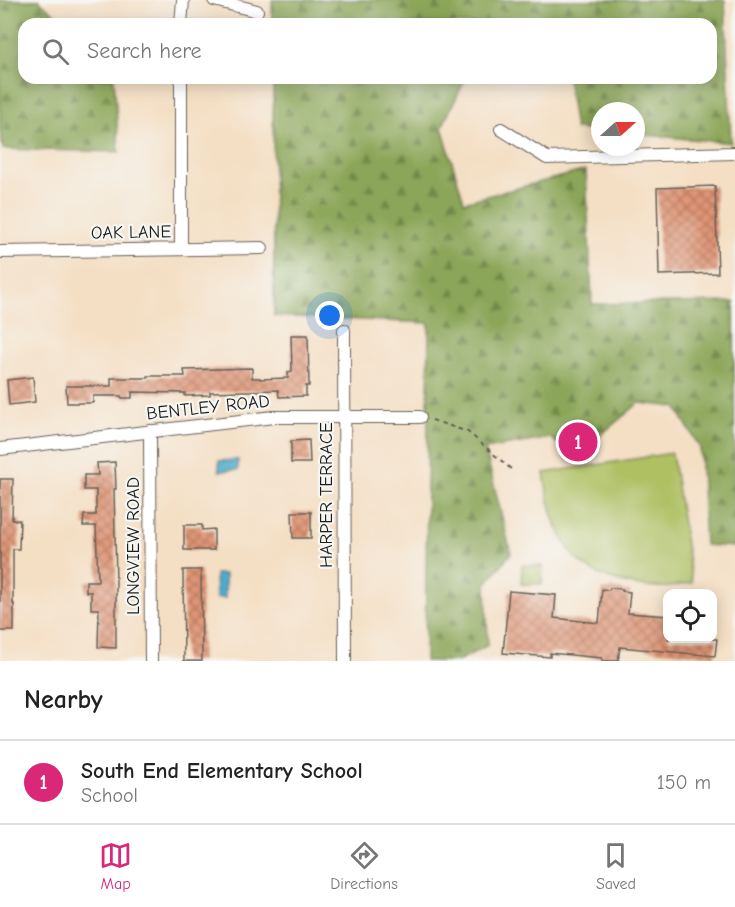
<!DOCTYPE html>
<html lang="en">
<head>
<meta charset="utf-8">
<style>
	body { margin:0; font-family:"Comic Neue",sans-serif; background:#f2f2f2; color:#222 }
	.controls { position:absolute; right:18px; bottom:18px; display:grid; overflow:hidden; border-radius:12px; box-shadow:0 3px 15px #0003 }
	.controls button { width:54px; height:54px; display:grid; place-items:center; padding:0; border:0; border-bottom:2px solid #e0e0e0; background:#fff; color:#222; font:30px sans-serif }
	.compass { position:absolute; left:591px; top:102px; width:54px; height:54px; border-radius:50%; background:#fff; box-shadow:0 3px 15px #0003; rotate:69deg }
	.you { position:absolute; left:330px; top:316px; width:21px; height:21px; margin:-15px; border:4px solid #fff; border-radius:50%; background:#1a73e8; box-shadow:0 0 0 9px #1a73e833 }
	.badge { display:grid; place-items:center; width:39px; height:39px; border-radius:50%; background:#db2777; color:#fff; font-size:20px; font-weight:700 }
	.pin { position:absolute; translate:-50% -50%; border:3px solid #fff; box-shadow:0 2px 6px #0006 }
	.list { margin:0; padding:0; list-style:none }
	h2 { display:flex; justify-content:space-between; align-items:center; height:78px; margin:0; padding:0 24px; font-size:26px }
	h2 small { font-size:20px; font-weight:400; color:#767676 }
	.list li { display:grid; grid-template-columns:39px 1fr auto; gap:18px; align-items:center; box-sizing:border-box; height:84px; padding:0 24px; border-top:2px solid #e0e0e0 }
	.list b { display:block; font-size:22px; white-space:nowrap }
	.list p { margin:0; font-size:20px; white-space:nowrap; color:#767676 }
	.list em { font-size:20px; font-style:normal; color:#767676 }
	.icon { flex:none; width:33px; height:33px; fill:none; stroke:currentColor; stroke-width:2; stroke-linecap:round; stroke-linejoin:round }
	.map { position:relative; flex:none; width:735px; height:661px; overflow:hidden }
	.search { position:absolute; background:#fff; box-shadow:0 3px 15px #0003; left:18px; right:18px; top:18px; height:66px; display:flex; align-items:center; gap:15px; box-sizing:border-box; padding:0 21px; border-radius:18px; color:#767676; font-size:22px }
	.sheet { height:162px; background:#fff }
	nav { display:flex; justify-content:space-around; align-items:center; box-sizing:border-box; height:84px; border-top:2px solid #e0e0e0; background:#fff; font-size:16px; color:#767676 }
	nav a { display:grid; justify-items:center; gap:3px }
	nav .on { color:#db2777 }
	.map>svg:first-child { display:block }
	.forest { fill:url(#forest-firs); stroke:#54613a; stroke-width:1.5 }
	.park { fill:url(#park-dots); stroke:#666e40; stroke-width:1.5 }
	.pitch { fill:#afc063; stroke:#666e40; stroke-width:1.5 }
	.water { fill:#4daccc; stroke:#346474; stroke-width:1.5 }
	.building { fill:url(#building-cross-hatch) }
	.lines { fill:none; stroke-linecap:round; stroke-linejoin:round }
	.street-casing { stroke:#686057; stroke-width:14 }
	.path { stroke:#686057; stroke-width:2; stroke-dasharray:4.5 4.5; stroke-linecap:butt }
	.street { stroke:#fff; stroke-width:12 }
	.labels { text-anchor:middle; stroke-width:4.5; stroke-linejoin:round; paint-order:stroke }
	.street-label { font-size:18px; fill:#1c1c1c; stroke:#f6f6f2 }
</style>
</head>
<body>
<div class="map">
<svg width="735" height="661" viewBox="0 0 735 661">
	<defs>
		<pattern id="forest-firs" width="22" height="20" patternUnits="userSpaceOnUse" patternTransform="scale(1.5)"><rect width="22" height="20" fill="#8ba659"/><path d="M5 1l3.5 6h-7zM16 11l3.5 6h-7z" fill="#718649"/></pattern>
		<pattern id="park-dots" width="8" height="8" patternUnits="userSpaceOnUse" patternTransform="scale(1.5)"><rect width="8" height="8" fill="#afc063"/><path d="M2 2h.1M6 6h.1" fill="none" stroke="#96a455" stroke-width="1.8" stroke-linecap="round"/></pattern>
		<pattern id="building-cross-hatch" width="8" height="8" patternUnits="userSpaceOnUse" patternTransform="scale(1.5)"><rect width="8" height="8" fill="#df9475"/><path d="M0 0l8 8M0 8l8-8" fill="none" stroke="#b4785f"/></pattern>
	</defs>
	<rect width="100%" height="100%" fill="#f6f6f2"/>
	<filter id="ink" filterUnits="userSpaceOnUse"><feTurbulence type="fractalNoise" baseFrequency=".0167" numOctaves="2"/><feDisplacementMap in="SourceGraphic" scale="12" xChannelSelector="R" yChannelSelector="G"/><feConvolveMatrix kernelMatrix="1 2 1 2 8 2 1 2 1" color-interpolation-filters="sRGB"/></filter>
	<filter id="wash" filterUnits="userSpaceOnUse"><feTurbulence type="fractalNoise" baseFrequency=".008" numOctaves="4" result="noise"/><feDisplacementMap in="SourceGraphic" scale="24" xChannelSelector="R" yChannelSelector="G"/><feGaussianBlur stdDeviation="1.35" result="paint"/><feColorMatrix in="noise" values="0 0 0 0 0 0 0 0 0 0 0 0 0 0 0 0 0 1.4 0 .05"/><feComposite in="paint" operator="in"/></filter>
	<g filter="url(#wash)">
		<rect width="100%" height="100%" fill="#f4dfc4"/>
		<path class="forest" d="M0 0H39L66 24H24V78H114L119 152 3 149 0 131Z
			M272 0H725L731 143 636 134V111H600V131L575 129 567 78H711V24H272Z
			M273 78H466L442 127 464 202 586 170 592 304 734 302 735 547 705 545 700 448 676 407 639 403 573 458 551 438 485 449 511 553 486 584 488 645 458 661H425L429 323 274 316Z"/>
		<path class="park" d="M522 565 543 566 542 584H521Z"/>
		<path class="pitch" d="M672 453 692 583C685 584 677 586 669 587 640 589 594 580 574 556 555 533 548 502 544 473Z"/>
		<path class="water" d="M238 460V470L219 471V461Z
			M215 574H225V598H216Z"/>
		<g id="blocks">
			<path class="building" d="M715 186 718 273 659 275 657 188Z
				M291 335H308L309 386H306V396L279 397 278 390 210 392V395L185 396V393L132 392V398H122L121 396H93V403H67L66 386H111V378H148V376H185L184 370 252 368V378H260V379L288 378V372L292 371Z
				M33 377 35 402 9 405 7 380Z
				M309 440 310 463H291V441Z
				M115 462 116 489H114L116 581V648L98 647 99 609H91V592H86V581H98L96 526H83L84 515H96V490H84V475H98L97 463Z
				M0 479H13L12 520H20L19 549H13V604H14V631H0Z
				M292 512H311V538H293Z
				M184 525H202V530L214 529V550H184Z
				M183 570H201L202 661H184Z
				M610 588 622 589V591L630 592 628 613 668 616V639H717L715 656 620 647 618 661H602V658L550 653V657L503 653 509 591 556 595 554 618 599 623 602 589 609 590Z"/>
		</g>
	</g>
	<g filter="url(#ink)">
		<use href="#blocks" fill-opacity="0" stroke="#686057" stroke-width="1.5"/>
		<g class="lines">
			<defs>
				<path id="street" d="M214 0 257 11
					M181 24 183 0
					M501 129 547 158 735 153
					M181 249V78
					M0 252 262 248
					M344 330 345 661
					M150 431 151 661
					M0 449 274 417H420"/>
			</defs>
			<use href="#street" class="street-casing"/>
			<path class="path" d="M432 420 468 432 511 469"/>
			<use href="#street" class="street"/>
		</g>
	</g>
	<g class="labels">
		<g class="street-label">
			<text transform="translate(131 232) rotate(-1)" y="6">OAK LANE</text>
			<text transform="translate(208 407) rotate(-6)" y="6">BENTLEY ROAD</text>
			<text transform="translate(326 495) rotate(-90)" y="6">HARPER TERRACE</text>
			<text transform="translate(133 546) rotate(-90)" y="6">LONGVIEW ROAD</text>
		</g>
	</g>
</svg>
<div class="controls">
<button><svg class="icon" aria-label="locate" viewBox="0 0 24 24"><circle cx="12" cy="12" r="6"/><path d="M12 2v4M12 18v4M2 12h4M18 12h4"/></svg></button>
</div>
<svg class="compass" viewBox="-18 -18 36 36"><path d="M0-13l5 13h-10z" fill="#e53935"/><path d="M0 13l5-13h-10z" fill="#767676"/></svg>
<div class="you"></div>
<div class="pin badge" style="left:578px;top:442px">1</div>
<div class="search"><svg class="icon" aria-label="search" viewBox="0 0 24 24"><circle cx="10" cy="10" r="6"/><path d="M15 15l6 6"/></svg>Search here</div>
</div>
<section class="sheet">
<h2>Nearby<small></small></h2>
<ul class="list">
<li><span class="badge">1</span><div><b>South End Elementary School</b><p>School</p></div><em>150 m</em></li>
</ul>
</section>
<nav>
<a class="on"><svg class="icon" aria-label="map" viewBox="0 0 24 24"><path d="M3 6l6-2 6 2 6-2v14l-6 2-6-2-6 2zM9 4v14M15 6v14"/></svg>Map</a>
<a><svg class="icon" aria-label="directions" viewBox="0 0 24 24"><path d="M12 3l9 9-9 9-9-9zM9 14v-3h6M13 9l2 2-2 2"/></svg>Directions</a>
<a><svg class="icon" aria-label="saved" viewBox="0 0 24 24"><path d="M7 4h10v16l-5-4-5 4z"/></svg>Saved</a>
</nav>
</body>
</html>
